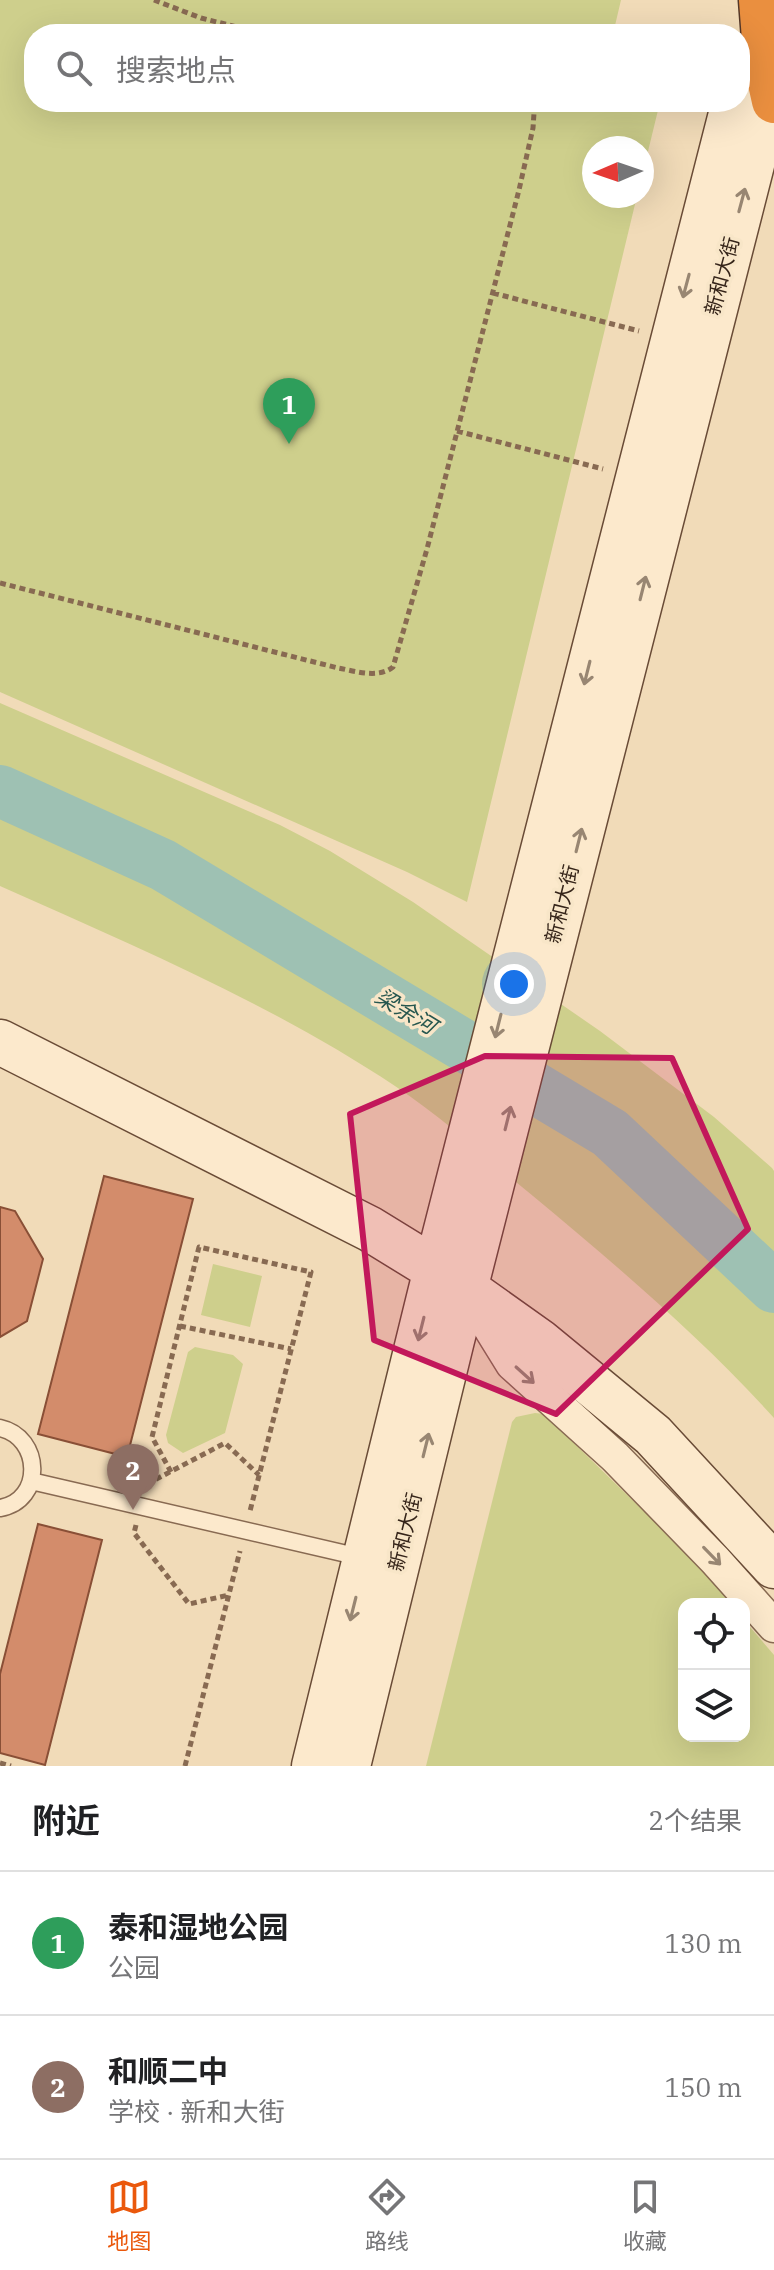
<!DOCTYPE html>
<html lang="zh">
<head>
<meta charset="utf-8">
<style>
	body { margin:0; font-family:"IBM Plex Serif","Noto Sans SC",serif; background:#f6f6f6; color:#202124 }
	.controls { position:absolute; right:24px; bottom:24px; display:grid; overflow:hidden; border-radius:16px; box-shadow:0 8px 32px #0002 }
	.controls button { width:72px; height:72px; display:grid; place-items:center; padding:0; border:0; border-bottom:2px solid #e0e0e0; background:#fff; color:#202124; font:40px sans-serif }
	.compass { position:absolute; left:582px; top:136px; width:72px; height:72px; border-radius:50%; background:#fff; box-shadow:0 8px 32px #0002; rotate:268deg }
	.you { position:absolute; left:514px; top:984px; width:28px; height:28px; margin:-20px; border:6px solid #fff; border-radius:50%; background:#1a73e8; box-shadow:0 0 0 12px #1a73e833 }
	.badge { display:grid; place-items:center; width:52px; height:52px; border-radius:50%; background:#ea580c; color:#fff; font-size:26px; font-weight:700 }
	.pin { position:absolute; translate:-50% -66px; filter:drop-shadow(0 2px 4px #0008) }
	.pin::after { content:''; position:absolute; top:42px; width:28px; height:24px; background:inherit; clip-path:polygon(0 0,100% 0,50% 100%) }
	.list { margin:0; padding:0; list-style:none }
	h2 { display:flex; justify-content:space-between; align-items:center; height:104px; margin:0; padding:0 32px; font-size:34px }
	h2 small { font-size:26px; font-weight:400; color:#757577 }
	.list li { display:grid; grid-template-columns:52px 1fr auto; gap:24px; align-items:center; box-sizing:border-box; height:144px; padding:0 32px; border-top:2px solid #e0e0e0 }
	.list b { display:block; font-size:30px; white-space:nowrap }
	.list p { margin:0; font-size:26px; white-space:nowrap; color:#757577 }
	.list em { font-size:26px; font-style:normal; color:#757577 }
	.icon { flex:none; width:44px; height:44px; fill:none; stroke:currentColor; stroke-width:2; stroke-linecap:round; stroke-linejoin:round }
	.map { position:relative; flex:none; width:774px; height:1766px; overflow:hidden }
	.search { position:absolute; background:#fff; box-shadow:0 8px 32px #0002; left:24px; right:24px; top:24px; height:88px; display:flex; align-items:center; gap:20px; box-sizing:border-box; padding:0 28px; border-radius:32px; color:#757577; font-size:30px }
	.sheet { height:392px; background:#fff }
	nav { display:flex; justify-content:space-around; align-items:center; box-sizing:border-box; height:112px; border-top:2px solid #e0e0e0; background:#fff; font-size:22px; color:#757577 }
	nav a { display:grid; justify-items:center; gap:4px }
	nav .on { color:#ea580c }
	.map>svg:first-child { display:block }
	.green { fill:#cecf8c }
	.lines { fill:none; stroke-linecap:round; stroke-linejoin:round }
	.river { stroke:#9ec1b3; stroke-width:52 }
	.building { fill:#d38c6b; stroke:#894f36; stroke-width:2 }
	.lane-casing { stroke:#886a52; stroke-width:19 }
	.street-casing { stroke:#886a52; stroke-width:35 }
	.secondary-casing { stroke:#694b36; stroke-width:47 }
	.highway-casing { stroke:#553828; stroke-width:47 }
	.path { stroke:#886a52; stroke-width:5; stroke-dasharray:6 4; stroke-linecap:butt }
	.lane { stroke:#fce9cc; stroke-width:16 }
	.street { stroke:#fce9cc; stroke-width:32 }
	.secondary { stroke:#fce9cc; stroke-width:44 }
	.highway { stroke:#ea8f3f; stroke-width:44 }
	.oneway { stroke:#988672 }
	.marked { fill:#c2185b; fill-opacity:0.2; stroke:#c2185b; stroke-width:6; stroke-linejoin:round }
	.labels { text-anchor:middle; stroke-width:7; stroke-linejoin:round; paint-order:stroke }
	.street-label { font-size:20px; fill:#352419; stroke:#f8e6c8 }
	.water-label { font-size:22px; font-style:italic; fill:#27574f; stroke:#f8e6c8 }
</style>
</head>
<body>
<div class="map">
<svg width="774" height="1766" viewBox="0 0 774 1766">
	<rect width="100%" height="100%" fill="#f1dbb8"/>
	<path class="green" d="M0 0H621L613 34H34V102H660L642 176V148H594V196H637L467 902 407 872 0 692Z
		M0 703 280 825 330 851 413 902 600 1031 714 1117 772 1168 774 1171V1418C701 1337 617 1266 533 1196 488 1159 443 1118 395 1086 272 1004 134 946 0 886Z
		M213 1264 262 1276 250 1327 201 1315Z
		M195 1347 233 1355 243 1364 225 1433 183 1453 168 1443 166 1435 188 1352Z
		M535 1413 544 1414 692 1558 731 1604H684V1736H744V1620L774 1655V1766H426L512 1422 516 1417Z"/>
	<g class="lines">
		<path class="river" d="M0 791 163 865 610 1133 774 1287"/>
	</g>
	<path class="building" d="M104 1176 193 1199 127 1457 38 1434Z
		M0 1207 15 1211 43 1259 27 1321 0 1337Z
		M38 1524 102 1540 45 1765 0 1753V1674Z"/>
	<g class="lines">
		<defs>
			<path id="lane" d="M0 1428C42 1437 44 1501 0 1508
				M31 1481 364 1558"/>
			<path id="street" d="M473 1301 512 1364 615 1457 715 1560 774 1626"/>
			<path id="secondary" d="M0 1042 370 1229 453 1280 540 1342 653 1435 774 1566
				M314 1766 436 1269 734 102
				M348 1766 452 1340 771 90"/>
			<path id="highway" d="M761 0 766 65 774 101"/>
		</defs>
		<use href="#lane" class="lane-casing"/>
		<use href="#street" class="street-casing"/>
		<use href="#secondary" class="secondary-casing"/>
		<use href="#highway" class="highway-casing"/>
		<path class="path" d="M154 0 201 18 265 34
			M493 293 639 331
			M457 431 603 469
			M0 583 338 668C355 671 378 679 393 667L427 549 519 190 533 128 534 113 527 102
			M180 1326 291 1349
			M171 1472 152 1437 199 1247 311 1272 250 1511
			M147 1484 225 1443 259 1475
			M136 1525 134 1533 189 1604 229 1595
			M0 1763 11 1766
			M185 1766 240 1551"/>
		<use href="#lane" class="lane"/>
		<use href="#street" class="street"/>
		<use href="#secondary" class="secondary"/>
		<use href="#highway" class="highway"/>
	</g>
	<defs><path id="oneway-shaft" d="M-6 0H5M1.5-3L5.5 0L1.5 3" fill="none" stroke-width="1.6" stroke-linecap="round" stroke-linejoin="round" transform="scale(2)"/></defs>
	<g class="oneway">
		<use href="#oneway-shaft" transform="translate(742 200) rotate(-75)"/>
		<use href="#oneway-shaft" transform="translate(686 286) rotate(105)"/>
		<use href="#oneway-shaft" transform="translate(643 588) rotate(-76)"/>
		<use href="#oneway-shaft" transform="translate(587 673) rotate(104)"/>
		<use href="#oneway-shaft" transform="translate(579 840) rotate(-76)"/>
		<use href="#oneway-shaft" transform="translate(498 1026) rotate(104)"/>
		<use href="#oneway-shaft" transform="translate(508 1118) rotate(-76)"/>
		<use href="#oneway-shaft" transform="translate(421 1329) rotate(104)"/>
		<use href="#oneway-shaft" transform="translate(525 1375) rotate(42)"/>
		<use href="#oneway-shaft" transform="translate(426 1445) rotate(-76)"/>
		<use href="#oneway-shaft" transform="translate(712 1556) rotate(46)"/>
		<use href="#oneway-shaft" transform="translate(353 1609) rotate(104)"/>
	</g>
	<path class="marked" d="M485 1056 672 1058 748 1229 556 1414 374 1340 350 1114Z"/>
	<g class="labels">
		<g class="street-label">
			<text transform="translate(722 276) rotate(-75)" y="7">新和大街</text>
			<text transform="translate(562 904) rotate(-76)" y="7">新和大街</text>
			<text transform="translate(405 1532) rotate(-76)" y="7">新和大街</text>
		</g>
		<g class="water-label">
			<text transform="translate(406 1011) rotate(31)" y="8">梁余河</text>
		</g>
	</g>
</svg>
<div class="controls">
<button><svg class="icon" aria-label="locate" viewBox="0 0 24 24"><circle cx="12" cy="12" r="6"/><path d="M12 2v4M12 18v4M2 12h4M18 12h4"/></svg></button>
<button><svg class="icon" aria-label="layers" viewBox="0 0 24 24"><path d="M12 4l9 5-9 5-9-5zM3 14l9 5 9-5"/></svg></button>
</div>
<svg class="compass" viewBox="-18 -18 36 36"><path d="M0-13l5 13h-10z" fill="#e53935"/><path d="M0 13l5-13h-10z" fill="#757577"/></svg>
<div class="you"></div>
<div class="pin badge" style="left:289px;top:444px;background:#2e9e5b">1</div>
<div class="pin badge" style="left:133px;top:1510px;background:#8d6e63">2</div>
<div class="search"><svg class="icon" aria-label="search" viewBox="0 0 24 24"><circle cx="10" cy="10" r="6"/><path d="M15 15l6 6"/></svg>搜索地点</div>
</div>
<section class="sheet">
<h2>附近<small>2个结果</small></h2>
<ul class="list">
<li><span class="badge" style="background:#2e9e5b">1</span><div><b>泰和湿地公园</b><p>公园</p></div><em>130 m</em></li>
<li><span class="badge" style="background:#8d6e63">2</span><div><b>和顺二中</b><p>学校 · 新和大街</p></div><em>150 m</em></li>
</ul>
</section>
<nav>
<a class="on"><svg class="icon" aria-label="map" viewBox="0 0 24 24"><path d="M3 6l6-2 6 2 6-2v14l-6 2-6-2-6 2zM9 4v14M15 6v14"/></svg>地图</a>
<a><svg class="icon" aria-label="directions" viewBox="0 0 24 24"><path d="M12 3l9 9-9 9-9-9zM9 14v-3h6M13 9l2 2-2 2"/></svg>路线</a>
<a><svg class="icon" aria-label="saved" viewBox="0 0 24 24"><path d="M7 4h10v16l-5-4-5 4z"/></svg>收藏</a>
</nav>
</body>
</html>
